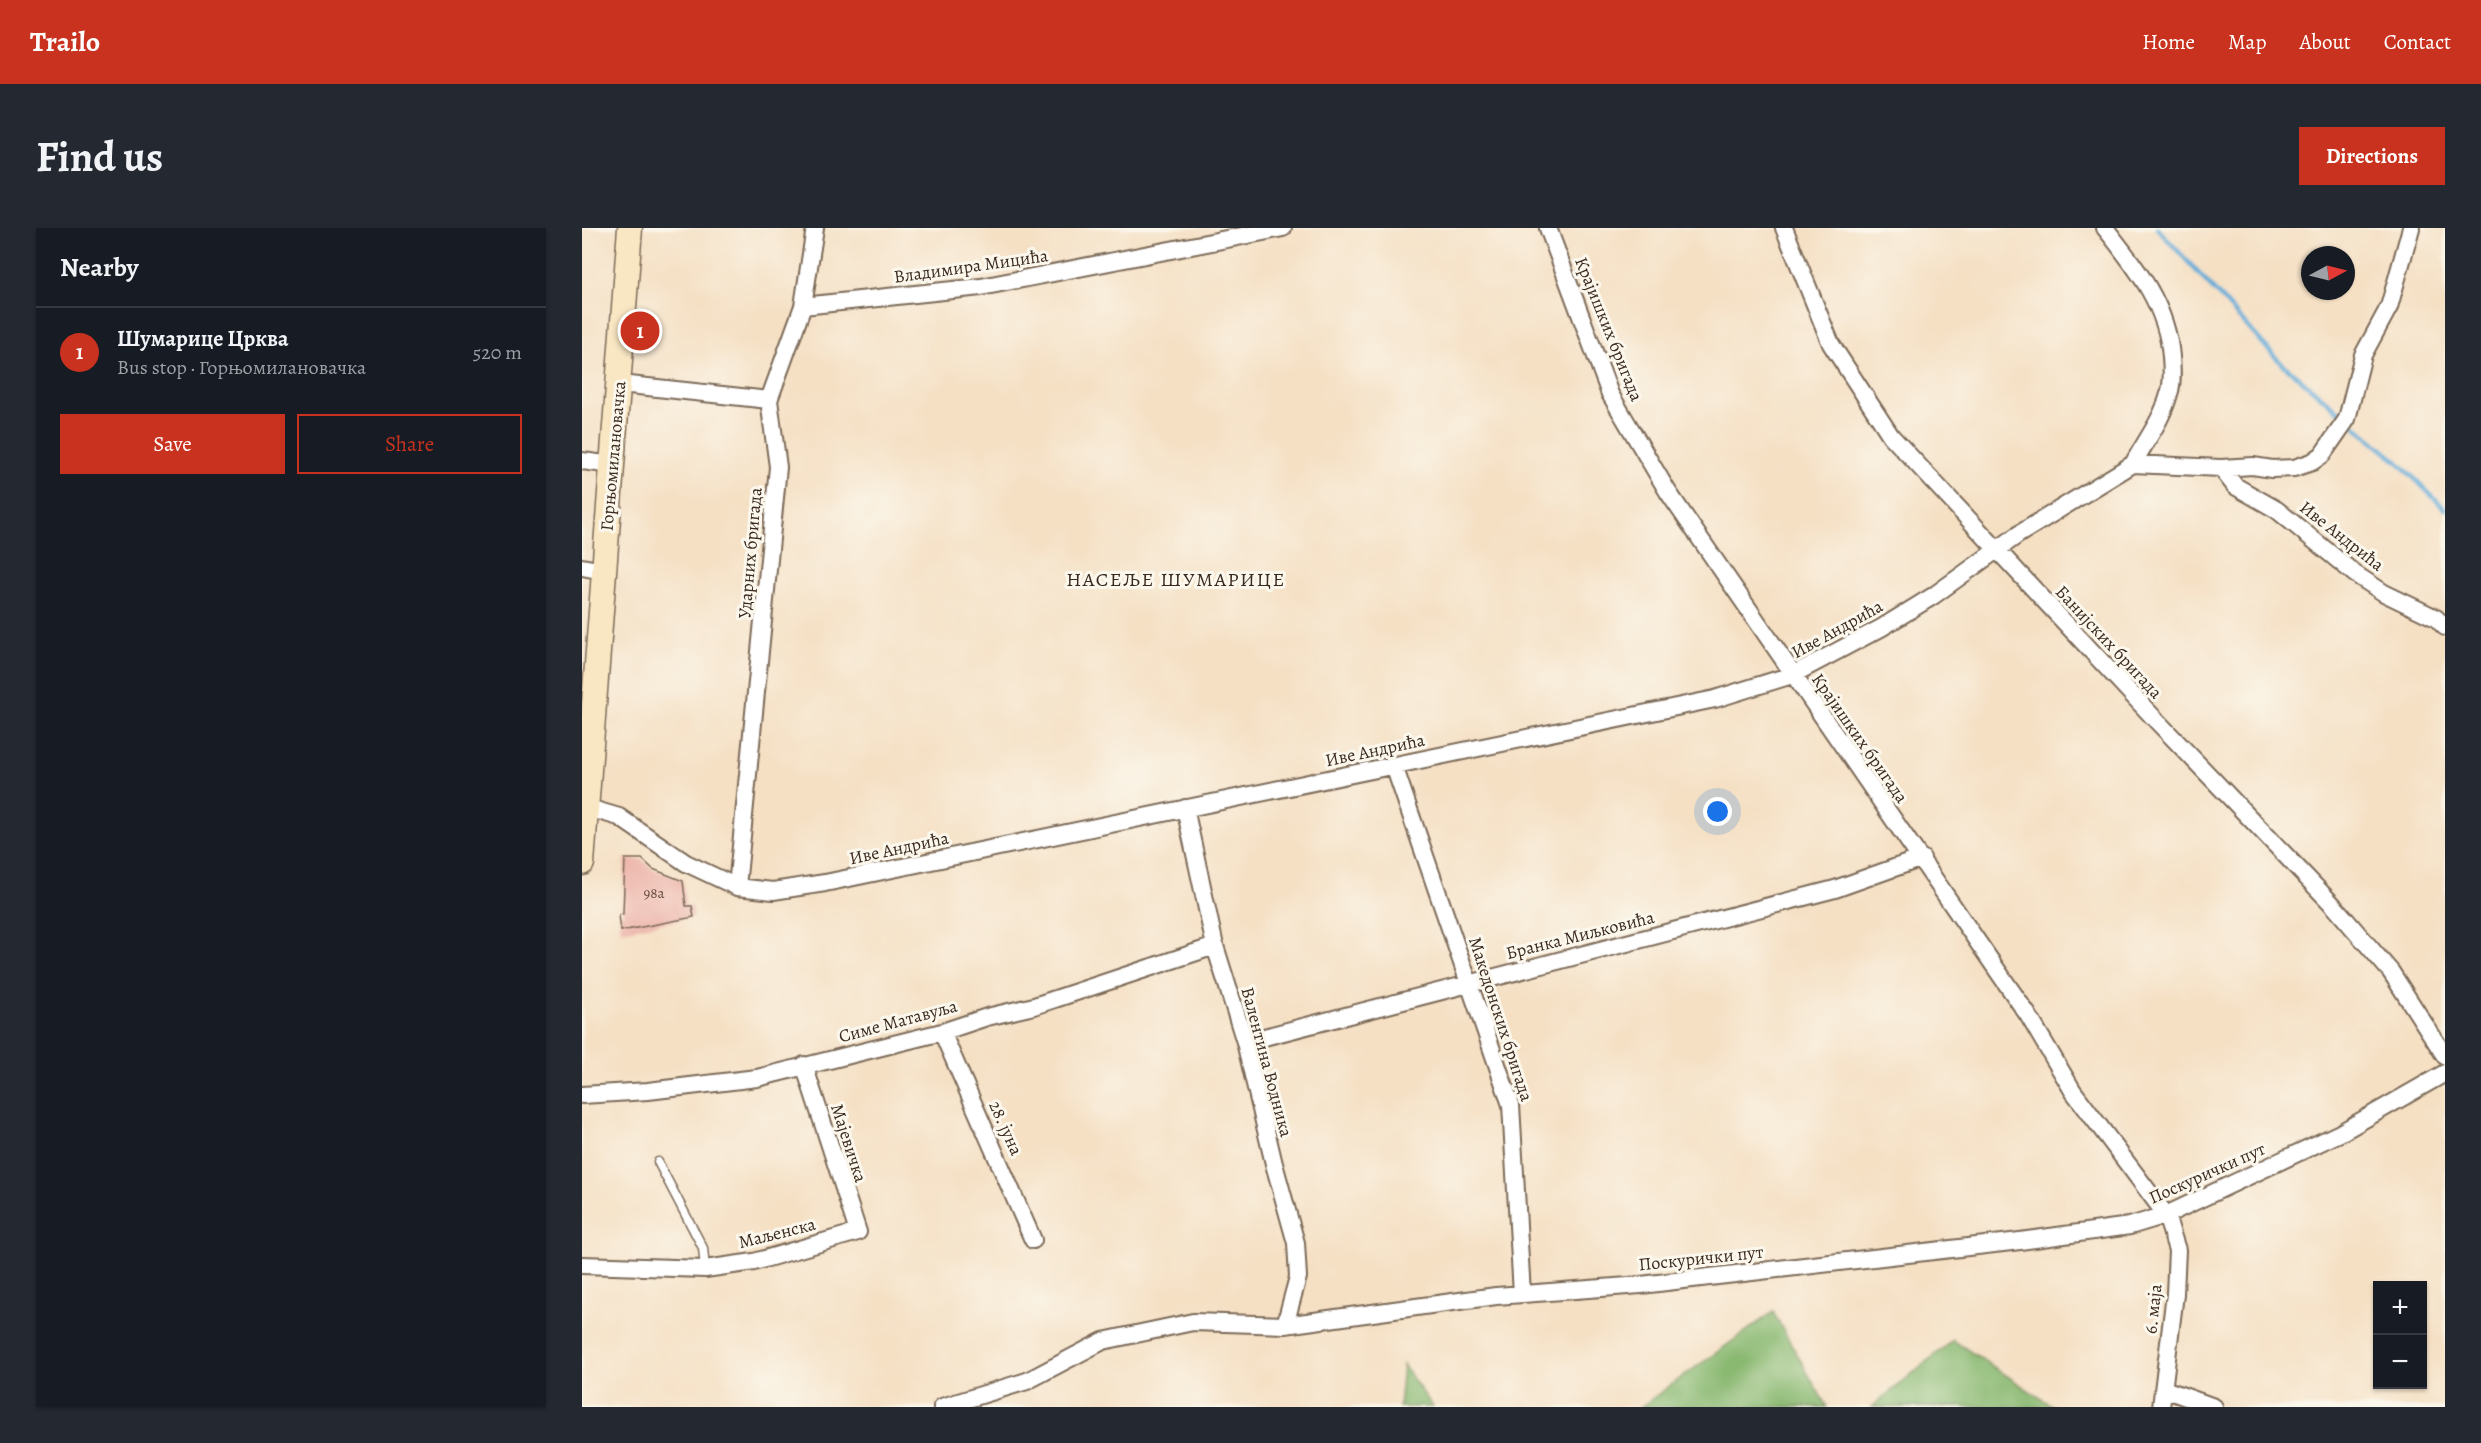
<!DOCTYPE html>
<html lang="en">
<head>
<meta charset="utf-8">
<style>
	body { margin:0; font-family:Alegreya,serif; background:#242831; color:#f1f3f6 }
	.controls { position:absolute; right:18px; bottom:18px; display:grid; overflow:hidden; border-radius:0px; box-shadow:0 2px 4px #0004 }
	.controls button { width:54px; height:54px; display:grid; place-items:center; padding:0; border:0; border-bottom:2px solid #363941; background:#171b24; color:#f1f3f6; font:30px sans-serif }
	.compass { position:absolute; left:1719px; top:18px; width:54px; height:54px; border-radius:50%; background:#171b24; box-shadow:0 2px 4px #0004; rotate:83deg }
	.you { position:absolute; left:1136px; top:584px; width:21px; height:21px; margin:-15px; border:4px solid #fff; border-radius:50%; background:#1a73e8; box-shadow:0 0 0 9px #1a73e833 }
	.badge { display:grid; place-items:center; width:39px; height:39px; border-radius:50%; background:#c8321e; color:#fff; font-size:20px; font-weight:700 }
	.pin { position:absolute; translate:-50% -50%; border:3px solid #fff; box-shadow:0 2px 6px #0006 }
	.list { margin:0; padding:0; list-style:none }
	h2 { display:flex; justify-content:space-between; align-items:center; height:78px; margin:0; padding:0 24px; font-size:26px }
	h2 small { font-size:20px; font-weight:400; color:#9ea1a6 }
	.list li { display:grid; grid-template-columns:39px 1fr auto; gap:18px; align-items:center; box-sizing:border-box; height:90px; padding:0 24px; border-top:2px solid #363941 }
	.list b { display:block; font-size:22px; white-space:nowrap }
	.list p { margin:0; font-size:20px; white-space:nowrap; color:#9ea1a6 }
	.list em { font-size:20px; font-style:normal; color:#9ea1a6 }
	.actions { display:flex; gap:12px; padding:18px 24px }
	.actions a { flex:1; padding:14px 0; border:2px solid #c8321e; border-radius:0px; text-align:center; font-size:21px; color:#c8321e }
	.actions .main { background:#c8321e; color:#fff }
	.map { position:relative; flex:none; width:1863px; height:1179px; overflow:hidden; border-radius:0px }
	header { display:flex; align-items:center; gap:36px; box-sizing:border-box; height:84px; padding:0 30px; background:#c8321e; color:#fff }
	header strong { font-size:28px }
	nav { display:flex; gap:33px; margin-inline-start:auto; font-size:21px }
	.intro { display:flex; align-items:center; justify-content:space-between; box-sizing:border-box; height:144px; padding:0 36px }
	h1 { margin:0; font-size:42px }
	.button { padding:15px 27px; border-radius:0px; background:#c8321e; color:#fff; font-size:21px; font-weight:700 }
	main { display:flex; gap:36px; padding:0 36px }
	aside { flex:1; background:#171b24; border-radius:0px; box-shadow:0 2px 4px #0004 }
	.map>svg:first-child { display:block }
	.forest { fill:#8ab972; stroke:#627248; stroke-width:1.5 }
	.lines { fill:none; stroke-linecap:round; stroke-linejoin:round }
	.stream { stroke:#5faad7; stroke-width:4.5 }
	.building { fill:#ecb0a6 }
	.lane-casing { stroke:#7c6a58; stroke-width:11 }
	.street-casing { stroke:#7c6a58; stroke-width:20 }
	.secondary-casing { stroke:#7c6a58; stroke-width:27 }
	.lane { stroke:#fff; stroke-width:8 }
	.street { stroke:#fff; stroke-width:16 }
	.secondary { stroke:#f9e7c3; stroke-width:24 }
	.labels { text-anchor:middle; stroke-width:6; stroke-linejoin:round; paint-order:stroke }
	.number-label { font-size:15px; fill:#674c40 }
	.street-label { font-size:18px; fill:#3b2a1e; stroke:#fbf7ec }
	.neighbourhood-label { font-size:20px; letter-spacing:1.5px; fill:#3b2a1e; stroke:#fbf7ec }
</style>
</head>
<body>
<header>
<strong>Trailo</strong>
<nav><a>Home</a><a>Map</a><a>About</a><a>Contact</a></nav>
</header>
<div class="intro"><h1>Find us</h1><a class="button">Directions</a></div>
<main>
<aside>
<h2>Nearby<small></small></h2>
<ul class="list">
<li><span class="badge">1</span><div><b>Шумарице Црква</b><p>Bus stop · Горњомилановачка</p></div><em>520 m</em></li>
</ul>
<div class="actions"><a class="main">Save</a><a>Share</a></div>
</aside>
<div class="map">
<svg width="1863" height="1179" viewBox="0 0 1863 1179">
	<rect width="100%" height="100%" fill="#fbf7ec"/>
	<filter id="ink" filterUnits="userSpaceOnUse"><feTurbulence type="fractalNoise" baseFrequency=".0167" numOctaves="2"/><feDisplacementMap in="SourceGraphic" scale="12" xChannelSelector="R" yChannelSelector="G"/><feConvolveMatrix kernelMatrix="1 2 1 2 8 2 1 2 1" color-interpolation-filters="sRGB"/></filter>
	<filter id="wash" filterUnits="userSpaceOnUse"><feTurbulence type="fractalNoise" baseFrequency=".008" numOctaves="4" result="noise"/><feDisplacementMap in="SourceGraphic" scale="24" xChannelSelector="R" yChannelSelector="G"/><feGaussianBlur stdDeviation="1.35" result="paint"/><feColorMatrix in="noise" values="0 0 0 0 0 0 0 0 0 0 0 0 0 0 0 0 0 1.4 0 .05"/><feComposite in="paint" operator="in"/></filter>
	<g filter="url(#wash)">
		<rect width="100%" height="100%" fill="#f5e0c4"/>
		<path class="forest" d="M1191 1084 1245 1179H1058L1061 1177Z
			M1371 1112 1472 1179H1290Z
			M821 1137 851 1179H817Z"/>
		<g class="lines">
			<path class="stream" d="M1575 0 1696 132 1761 187
				M1767 193 1816 234 1863 281"/>
		</g>
		<g id="blocks">
			<path class="building" d="M43 631H60L71 641 101 653 104 678H110L112 689 39 703 37 687 41 686Z"/>
		</g>
	</g>
	<g filter="url(#ink)">
		<use href="#blocks" fill-opacity="0" stroke="#7c6a58" stroke-width="1.5"/>
		<g class="lines">
			<defs>
				<path id="lane" d="M76 934 121 1020 123 1041"/>
				<path id="street" d="M966 0 1028 166 1086 264 1446 787 1491 863 1584 987 1595 1022 1593 1066 1579 1179
					M1202 0 1249 116 1309 208 1571 489 1752 678 1809 744 1863 828
					M1523 0C1554 39 1585 77 1589 129 1590 141 1591 155 1587 166 1580 192 1564 212 1551 236
					M221 78 399 59 701 0
					M38 156 187 172
					M0 233 31 237
					M1639 240 1653 258 1695 282 1773 346 1802 365 1854 390 1863 399
					M0 339 21 343
					M812 538 929 877 940 1066
					M0 578 37 589 104 635 155 659 191 663 243 655 1133 471 1210 447 1299 400 1351 368 1437 306 1551 236 1639 240 1671 238 1690 241 1712 240 1730 234 1740 227 1765 191 1781 127 1807 79 1829 0
					M603 580 633 718 663 814 692 936 714 1015 716 1049 703 1097
					M155 659 196 239 187 172 221 78 233 0
					M360 804 451 1012
					M663 814 1253 661 1340 630
					M0 867 66 863 175 850 360 804 405 789 452 778 633 718
					M0 1037 123 1041 172 1034 276 1004 222 837
					M1582 1161 1632 1179
					M360 1179 445 1153 521 1113 611 1094 703 1097 914 1068 1059 1057 1438 1013 1548 998 1584 987 1758 905 1863 845"/>
				<path id="secondary" d="M0 635 48 0"/>
			</defs>
			<use href="#lane" class="lane-casing"/>
			<use href="#street" class="street-casing"/>
			<use href="#secondary" class="secondary-casing"/>
			<use href="#lane" class="lane"/>
			<use href="#street" class="street"/>
			<use href="#secondary" class="secondary"/>
		</g>
	</g>
	<g class="labels">
		<g class="number-label">
			<text x="72" y="670">98a</text>
		</g>
		<g class="street-label">
			<text transform="translate(389 38) rotate(-8)" y="6">Владимира Мицића</text>
			<text transform="translate(1027 101) rotate(68)" y="6">Крајишких бригада</text>
			<text transform="translate(31 228) rotate(-85)" y="6">Горњомилановачка</text>
			<text transform="translate(1760 308) rotate(38)" y="6">Иве Андрића</text>
			<text transform="translate(168 325) rotate(-85)" y="6">Ударних бригада</text>
			<text transform="translate(1255 401) rotate(-29)" y="6">Иве Андрића</text>
			<text transform="translate(1527 414) rotate(47)" y="6">Банијских бригада</text>
			<text transform="translate(1278 510) rotate(55)" y="6">Крајишких бригада</text>
			<text transform="translate(793 522) rotate(-12)" y="6">Иве Андрића</text>
			<text transform="translate(317 620) rotate(-12)" y="6">Иве Андрића</text>
			<text transform="translate(998 707) rotate(-14)" y="6">Бранка Миљковића</text>
			<text transform="translate(919 791) rotate(72)" y="6">Македонских бригада</text>
			<text transform="translate(316 793) rotate(-15)" y="6">Симе Матавуља</text>
			<text transform="translate(685 834) rotate(75)" y="6">Валентина Водника</text>
			<text transform="translate(424 900) rotate(66)" y="6">28. јуна</text>
			<text transform="translate(267 915) rotate(72)" y="6">Мајевичка</text>
			<text transform="translate(1625 945) rotate(-24)" y="6">Поскурички пут</text>
			<text transform="translate(195 1005) rotate(-14)" y="6">Маљенска</text>
			<text transform="translate(1119 1030) rotate(-6)" y="6">Поскурички пут</text>
			<text transform="translate(1571 1081) rotate(-84)" y="6">6. маја</text>
		</g>
		<g class="neighbourhood-label">
			<text x="594" y="358">НАСЕЉЕ ШУМАРИЦЕ</text>
		</g>
	</g>
</svg>
<div class="controls">
<button>+</button>
<button>−</button>
</div>
<svg class="compass" viewBox="-18 -18 36 36"><path d="M0-13l5 13h-10z" fill="#e53935"/><path d="M0 13l5-13h-10z" fill="#9ea1a6"/></svg>
<div class="you"></div>
<div class="pin badge" style="left:58px;top:103px">1</div>
</div>
</main>
</body>
</html>
